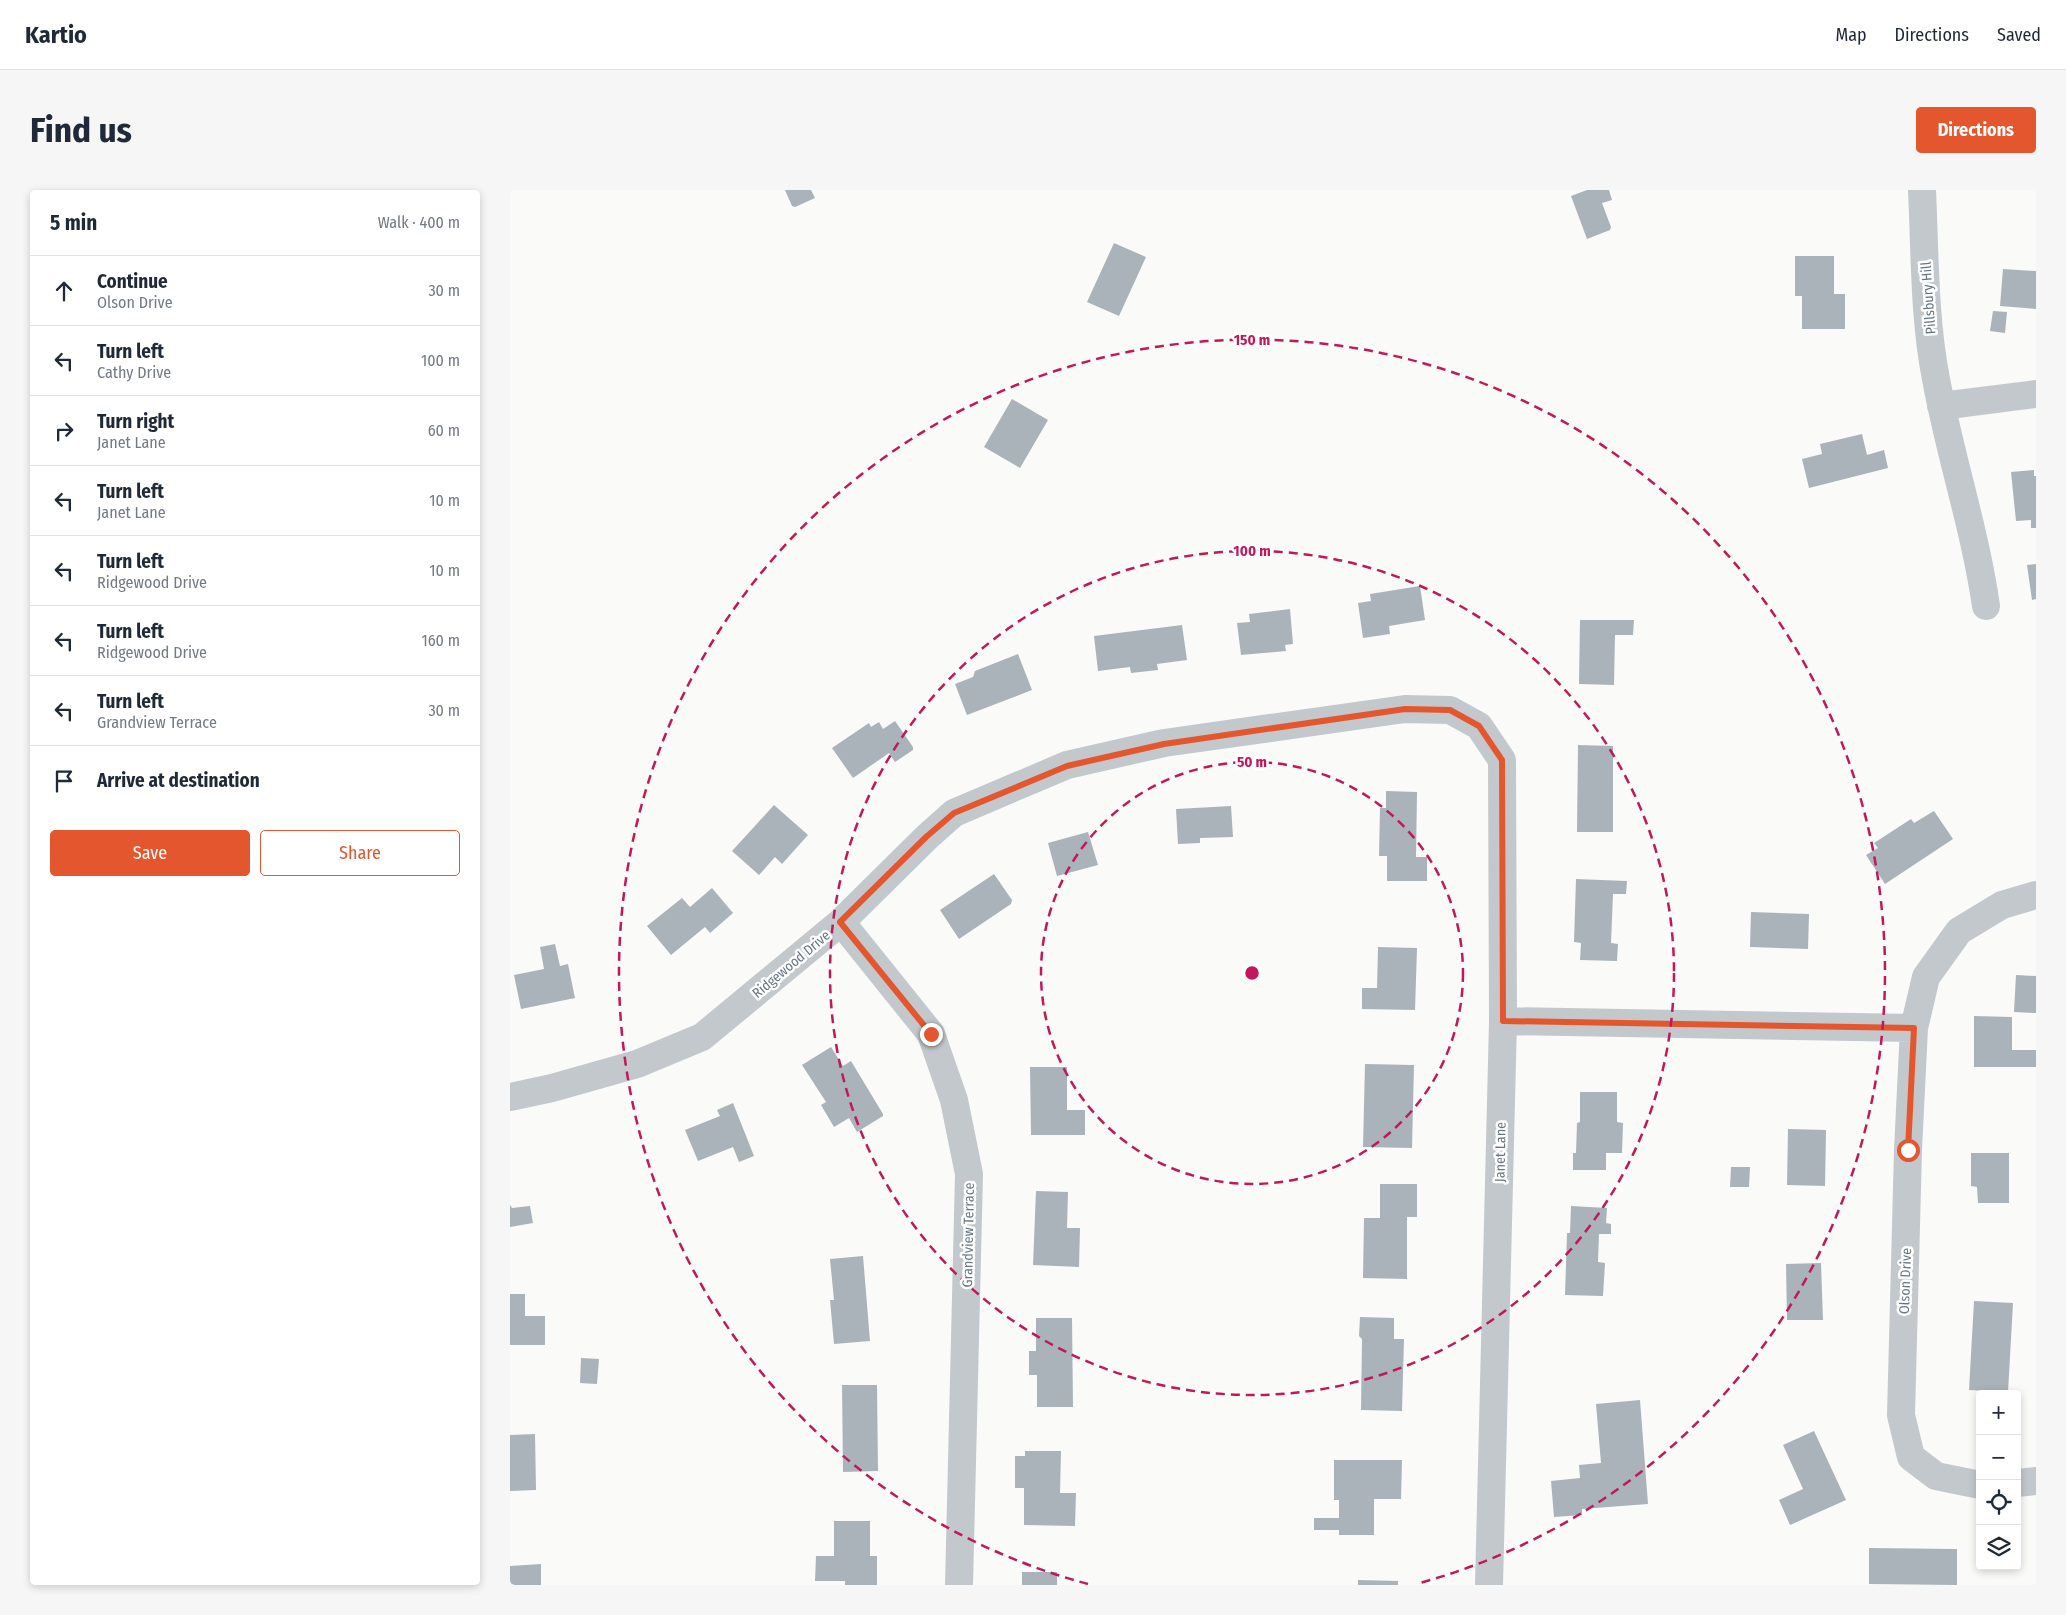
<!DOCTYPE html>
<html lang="en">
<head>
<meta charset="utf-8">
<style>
	body { margin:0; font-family:"Fira Sans Condensed",sans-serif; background:#f6f6f7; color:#1f2937 }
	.controls { position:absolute; right:15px; bottom:15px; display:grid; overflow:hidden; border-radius:5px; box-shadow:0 2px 8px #0003 }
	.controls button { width:45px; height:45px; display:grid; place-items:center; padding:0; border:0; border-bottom:1px solid #e0e1e3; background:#fff; color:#1f2937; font:25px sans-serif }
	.stop { position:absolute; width:15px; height:15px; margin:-11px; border:4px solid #e4572e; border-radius:50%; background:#fff }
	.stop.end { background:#e4572e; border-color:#fff; box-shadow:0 1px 5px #0008 }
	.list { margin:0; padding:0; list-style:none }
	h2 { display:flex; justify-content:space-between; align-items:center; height:65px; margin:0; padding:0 20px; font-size:21px }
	h2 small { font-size:16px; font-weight:400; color:#747a83 }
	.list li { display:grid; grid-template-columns:32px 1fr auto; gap:15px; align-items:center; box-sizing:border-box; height:70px; padding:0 20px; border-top:1px solid #e0e1e3 }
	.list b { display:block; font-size:19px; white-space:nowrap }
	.list p { margin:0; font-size:16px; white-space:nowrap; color:#747a83 }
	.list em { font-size:16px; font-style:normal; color:#747a83 }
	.actions { display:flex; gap:10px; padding:15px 20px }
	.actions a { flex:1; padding:11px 0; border:1px solid #e4572e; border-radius:5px; text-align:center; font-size:18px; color:#e4572e }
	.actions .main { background:#e4572e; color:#fff }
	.icon { flex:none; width:28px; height:28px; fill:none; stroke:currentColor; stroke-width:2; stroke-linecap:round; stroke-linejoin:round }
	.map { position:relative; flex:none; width:1526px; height:1395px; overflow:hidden; border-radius:5px }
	header { display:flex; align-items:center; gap:30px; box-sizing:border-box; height:70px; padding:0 25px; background:#fff; border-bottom:1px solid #e0e1e3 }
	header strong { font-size:24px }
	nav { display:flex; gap:28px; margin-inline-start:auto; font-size:18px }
	.intro { display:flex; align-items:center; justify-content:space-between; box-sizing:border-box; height:120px; padding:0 30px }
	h1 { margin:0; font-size:35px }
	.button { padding:12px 22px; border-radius:5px; background:#e4572e; color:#fff; font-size:18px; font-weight:700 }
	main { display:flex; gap:30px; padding:0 30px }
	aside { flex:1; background:#fff; border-radius:5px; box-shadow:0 2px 8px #0003 }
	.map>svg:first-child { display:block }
	.building { fill:#aab3b9 }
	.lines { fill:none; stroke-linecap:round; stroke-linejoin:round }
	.street { stroke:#c3c8cc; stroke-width:28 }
	.route { stroke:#e4572e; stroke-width:6 }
	.ring { fill:none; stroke:#c2185b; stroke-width:2.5; stroke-dasharray:9 6 }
	.labels { text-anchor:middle; stroke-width:5; stroke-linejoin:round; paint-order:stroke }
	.street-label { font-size:14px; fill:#657683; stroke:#fff }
	.centre { fill:#c2185b; stroke:#fff; stroke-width:2.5 }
	.ring-label { font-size:15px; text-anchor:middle; font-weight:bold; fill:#c2185b; stroke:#fff; stroke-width:5; stroke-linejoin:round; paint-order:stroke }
</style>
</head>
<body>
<header>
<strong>Kartio</strong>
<nav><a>Map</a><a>Directions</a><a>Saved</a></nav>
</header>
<div class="intro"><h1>Find us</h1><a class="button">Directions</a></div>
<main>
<aside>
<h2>5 min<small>Walk · 400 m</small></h2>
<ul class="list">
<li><svg class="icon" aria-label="ahead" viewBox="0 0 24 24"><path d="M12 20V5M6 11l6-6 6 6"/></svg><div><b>Continue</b><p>Olson Drive</p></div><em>30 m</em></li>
<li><svg class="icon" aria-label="left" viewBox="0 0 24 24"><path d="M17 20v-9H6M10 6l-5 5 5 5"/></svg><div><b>Turn left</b><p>Cathy Drive</p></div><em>100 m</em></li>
<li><svg class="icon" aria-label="right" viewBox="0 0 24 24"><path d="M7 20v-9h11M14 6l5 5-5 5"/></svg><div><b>Turn right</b><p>Janet Lane</p></div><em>60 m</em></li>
<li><svg class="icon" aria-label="left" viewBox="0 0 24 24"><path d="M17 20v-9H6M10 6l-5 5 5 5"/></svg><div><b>Turn left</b><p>Janet Lane</p></div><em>10 m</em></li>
<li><svg class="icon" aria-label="left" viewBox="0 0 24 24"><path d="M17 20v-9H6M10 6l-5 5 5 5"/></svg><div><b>Turn left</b><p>Ridgewood Drive</p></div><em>10 m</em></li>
<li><svg class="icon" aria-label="left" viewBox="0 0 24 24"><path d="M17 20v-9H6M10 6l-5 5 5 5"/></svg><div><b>Turn left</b><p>Ridgewood Drive</p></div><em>160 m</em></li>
<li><svg class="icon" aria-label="left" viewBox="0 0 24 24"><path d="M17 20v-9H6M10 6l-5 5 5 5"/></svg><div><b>Turn left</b><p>Grandview Terrace</p></div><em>30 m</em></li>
<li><svg class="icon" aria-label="arrive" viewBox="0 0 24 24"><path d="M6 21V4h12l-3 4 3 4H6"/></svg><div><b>Arrive at destination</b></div></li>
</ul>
<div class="actions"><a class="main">Save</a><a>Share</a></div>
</aside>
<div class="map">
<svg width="1526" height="1395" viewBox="0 0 1526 1395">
	<rect width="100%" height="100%" fill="#fafaf8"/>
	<path class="building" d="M275 0H301L305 8 285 17 282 16Z
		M1077 0H1099L1102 10 1092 13 1101 37 1100 40 1077 49 1061 6Z
		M604 53 636 67 609 126 577 112Z
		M1285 66H1324V104H1335V139H1292V106H1285Z
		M1493 79 1526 81V119L1490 116Z
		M1483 121 1497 122 1495 143 1480 141Z
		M502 209 538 230 510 278 474 257Z
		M1352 244 1357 265 1374 260 1378 278 1299 298 1292 269 1312 264 1310 254Z
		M1524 280V286H1526V338H1521V330L1506 331 1501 282Z
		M1526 374V409L1522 410 1517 375Z
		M910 396 915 430 879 436 880 444 853 448 848 413 861 411 860 404Z
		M780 419 783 454 775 455 776 461 731 465 727 433 740 432 739 424Z
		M1070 430H1124L1123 445H1105L1104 495 1069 494Z
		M672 435 677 470 647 474 648 480 621 483 620 477 588 481 584 446Z
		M508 464 522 500 457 525 445 494 463 487 465 481Z
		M385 531 403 557V560L385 572 379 563 343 588 322 558 359 533 361 537 369 532 373 539Z
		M1068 555 1103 556V642H1067Z
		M876 601 907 602 906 667H917V691H877V666H869L870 618H876Z
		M264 615 298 645 272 674 265 667 249 685 222 661Z
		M721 616 723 647 690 648V653L668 654 666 619Z
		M1424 621 1443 649 1375 694 1356 665 1368 658 1364 653 1401 629 1404 633Z
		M578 642 588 675 547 686 538 653Z
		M484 684 502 710 501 714 449 749 430 720Z
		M1066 689 1117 691 1116 704H1103L1101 753 1108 754 1107 771 1070 770 1071 753 1064 752Z
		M202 698 223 723 200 743 195 737 161 765 137 736 172 708 180 717Z
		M1241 722 1299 724 1298 759 1240 757Z
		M45 754 50 776 58 774 65 808 11 819 4 785 34 779 30 757Z
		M868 757 907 758 905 820 852 819V798H867Z
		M1506 785 1526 786V823L1504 822Z
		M1464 826 1502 827V860H1526V877H1464Z
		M321 857 333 876 341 871 373 924V926L347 942 339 928 324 937 311 915 316 912 292 875Z
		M855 874 904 875 902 958 853 957Z
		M520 877H557V920H575V945H521Z
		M1070 902H1107V932L1113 933 1112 963H1096V980H1063V963H1066L1067 933 1070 932Z
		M223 913 244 966 229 972 223 957 188 971 175 940 210 926 207 920Z
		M1278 939 1316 940 1315 996 1277 995Z
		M1461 963H1499V1013H1468L1467 997 1461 996Z
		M1221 977H1240L1239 997H1220Z
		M870 994H907V1027H897V1089L853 1088 854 1028H870Z
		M526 1001 558 1002 557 1038H570L569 1077 523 1075Z
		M0 1015 2 1018 20 1016 23 1033 0 1037Z
		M1061 1016 1097 1018 1096 1033 1101 1034V1044H1089L1088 1072 1095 1073 1093 1106 1055 1105 1057 1043H1060Z
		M353 1066 360 1151 324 1154 320 1110H324L320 1069Z
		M1311 1073 1313 1130H1277L1276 1074Z
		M0 1104H15V1126H35V1155H0Z
		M1464 1111 1503 1113 1498 1202 1459 1200Z
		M850 1127 884 1128V1149H894L892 1221 851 1220 852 1149 849 1146Z
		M526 1128H562L563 1217H527V1185H519V1161H526Z
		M71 1168 89 1169 87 1194 70 1193Z
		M332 1195H367L368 1281 333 1282Z
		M1130 1210 1138 1314 1072 1319V1325L1044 1327 1041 1291 1070 1288 1069 1275 1091 1273 1086 1214Z
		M1304 1241 1336 1310 1280 1335 1269 1310 1293 1299 1273 1255Z
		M25 1244 26 1300 0 1301V1245Z
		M515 1261H551L550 1303H566L565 1336 514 1335V1298H505V1266H515Z
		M824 1270H892L891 1309H864V1345H829V1340H804V1328H829V1310H824Z
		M324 1331H360V1366H367V1395H335V1391H305L306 1366H324Z
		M1359 1358 1447 1359V1395L1359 1394Z
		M31 1374V1395H0V1376Z
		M512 1382H547V1395H512Z
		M848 1390 888 1391V1395H848Z"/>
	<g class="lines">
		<path class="street" d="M1412 0C1415 63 1414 128 1426 189 1440 266 1465 339 1476 416
			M1431 216 1526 204
			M331 732 421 844 444 910 459 984 449 1395
			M993 831 1404 838
			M0 907 42 898 127 874 192 847 331 732 417 647 444 623 557 575 654 553 895 519 940 520 969 536 992 570 993 831 979 1395
			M1507 1293 1526 1291
			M1470 1295 1426 1286 1401 1267 1391 1225 1398 960 1404 838 1416 787 1449 741 1492 715 1526 705"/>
	</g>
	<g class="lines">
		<path class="route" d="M421 844 330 732 416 647 444 623 557 576 654 554 895 519 940 520 969 536 992 570 993 831 1404 838 1398 960"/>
	</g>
	<g class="ring">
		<circle cx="742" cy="783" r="211"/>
		<circle cx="742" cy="783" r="422"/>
		<path d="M578 1394A633 633 0 1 1 906 1394"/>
	</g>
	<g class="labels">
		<g class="street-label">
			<text transform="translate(1418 108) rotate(-94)" y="5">Pillsbury Hill</text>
			<text transform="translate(281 774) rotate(-40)" y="5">Ridgewood Drive</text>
			<text transform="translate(990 962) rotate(-89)" y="5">Janet Lane</text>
			<text transform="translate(458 1045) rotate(-89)" y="5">Grandview Terrace</text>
			<text transform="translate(1395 1091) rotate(-88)" y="5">Olson Drive</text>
		</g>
	</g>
	<circle cx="742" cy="783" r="8" class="centre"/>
	<g class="ring-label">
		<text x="742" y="155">150 m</text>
		<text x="742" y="366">100 m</text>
		<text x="742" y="577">50 m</text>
	</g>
</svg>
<div class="controls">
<button>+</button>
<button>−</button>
<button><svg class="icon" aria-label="locate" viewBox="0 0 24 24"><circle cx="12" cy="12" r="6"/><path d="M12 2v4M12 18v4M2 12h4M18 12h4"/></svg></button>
<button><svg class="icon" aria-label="layers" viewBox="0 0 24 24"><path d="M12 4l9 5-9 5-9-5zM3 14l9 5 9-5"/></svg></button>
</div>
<div class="stop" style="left:1398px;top:960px"></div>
<div class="stop end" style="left:421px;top:844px"></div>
</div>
</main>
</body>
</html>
